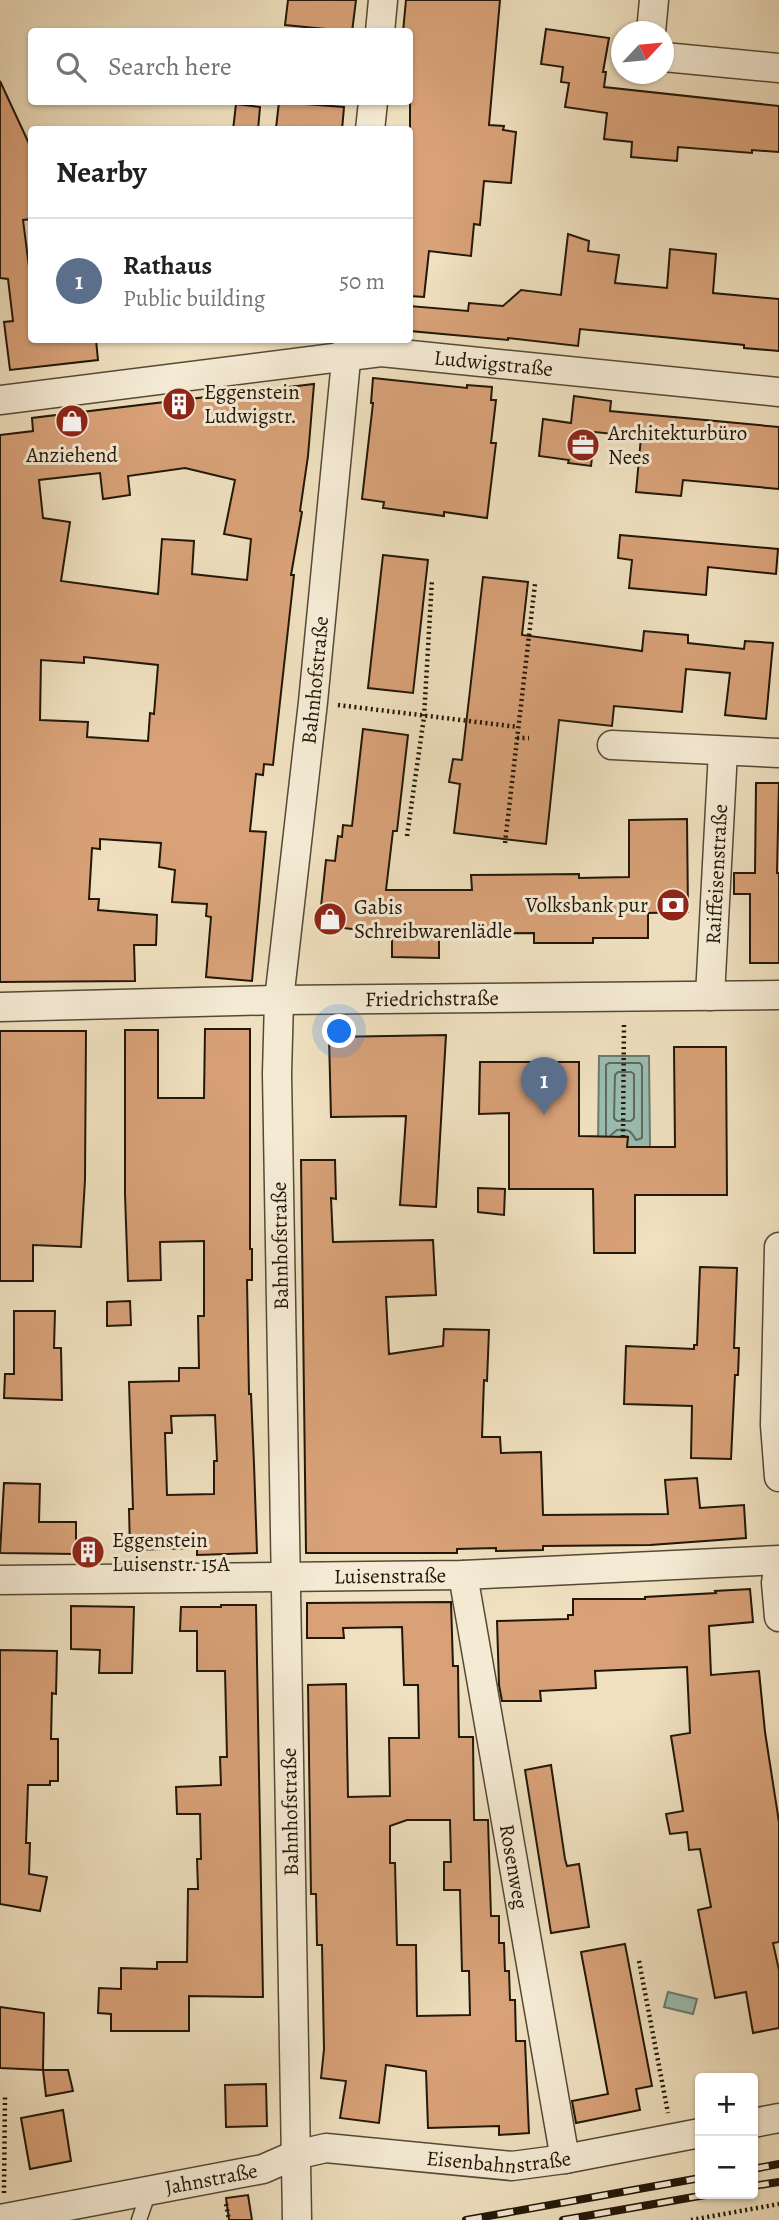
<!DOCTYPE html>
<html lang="en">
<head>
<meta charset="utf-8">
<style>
	body { margin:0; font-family:Alegreya,serif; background:#f6f6f6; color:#202124 }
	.controls { position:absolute; right:21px; bottom:21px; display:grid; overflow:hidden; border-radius:7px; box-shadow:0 2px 5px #0004 }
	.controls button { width:63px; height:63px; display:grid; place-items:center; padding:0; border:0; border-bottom:2px solid #e0e0e0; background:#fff; color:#202124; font:35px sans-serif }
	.compass { position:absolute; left:611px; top:21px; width:63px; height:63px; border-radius:50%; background:#fff; box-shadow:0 2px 5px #0004; rotate:64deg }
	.you { position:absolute; left:340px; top:1032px; width:24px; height:24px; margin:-18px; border:5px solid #fff; border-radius:50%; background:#1a73e8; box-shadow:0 0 0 10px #1a73e833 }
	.badge { display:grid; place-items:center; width:46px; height:46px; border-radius:50%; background:#1a73e8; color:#fff; font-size:23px; font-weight:700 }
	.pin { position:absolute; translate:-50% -58px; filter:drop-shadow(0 2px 4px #0008) }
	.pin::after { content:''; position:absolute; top:37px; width:24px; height:21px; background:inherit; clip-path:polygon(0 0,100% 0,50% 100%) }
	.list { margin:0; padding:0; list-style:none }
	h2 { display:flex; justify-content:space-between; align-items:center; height:91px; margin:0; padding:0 28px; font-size:30px }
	h2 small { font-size:23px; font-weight:400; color:#757577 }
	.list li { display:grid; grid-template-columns:46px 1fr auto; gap:21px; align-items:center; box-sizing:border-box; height:126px; padding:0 28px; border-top:2px solid #e0e0e0 }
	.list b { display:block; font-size:26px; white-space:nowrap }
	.list p { margin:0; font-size:23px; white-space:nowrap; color:#757577 }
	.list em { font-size:23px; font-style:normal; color:#757577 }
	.icon { flex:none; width:38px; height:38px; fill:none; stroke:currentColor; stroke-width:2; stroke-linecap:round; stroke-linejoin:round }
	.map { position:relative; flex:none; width:779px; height:2220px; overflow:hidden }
	.search { position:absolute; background:#fff; box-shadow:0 2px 5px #0004; left:28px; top:28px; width:385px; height:77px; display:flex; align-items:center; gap:18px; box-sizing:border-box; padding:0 24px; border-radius:7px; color:#757577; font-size:26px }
	.panel { position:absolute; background:#fff; box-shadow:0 2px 5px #0004; left:28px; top:126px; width:385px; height:217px; border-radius:7px }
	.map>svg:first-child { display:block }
	.water { fill:#9abdb2; stroke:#6a7b6e; stroke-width:2 }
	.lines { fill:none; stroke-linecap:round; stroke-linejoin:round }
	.shore { stroke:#5e6a5d; stroke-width:2 }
	.building { fill:#d8a178; stroke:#221708; stroke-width:2; fill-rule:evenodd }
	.lane-casing { stroke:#554936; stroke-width:17 }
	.street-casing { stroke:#554936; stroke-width:31 }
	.path { stroke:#221708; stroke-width:4.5; stroke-dasharray:2 3.5; stroke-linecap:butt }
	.lane { stroke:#f5ebd5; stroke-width:14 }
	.street { stroke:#f5ebd5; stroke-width:28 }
	.rail-casing { stroke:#221708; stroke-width:8 }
	.rail { stroke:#f5ebd5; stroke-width:5; stroke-dasharray:16; stroke-linecap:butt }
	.labels { text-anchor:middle; stroke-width:6; stroke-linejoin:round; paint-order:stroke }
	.street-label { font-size:21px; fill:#221708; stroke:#f5ebd5 }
	.poi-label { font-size:21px; fill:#221708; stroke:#f5ebd5; text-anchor:start }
</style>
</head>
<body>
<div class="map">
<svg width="779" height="2220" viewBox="0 0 779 2220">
	<rect width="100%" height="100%" fill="#efe0bf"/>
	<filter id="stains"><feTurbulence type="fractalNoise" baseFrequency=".00286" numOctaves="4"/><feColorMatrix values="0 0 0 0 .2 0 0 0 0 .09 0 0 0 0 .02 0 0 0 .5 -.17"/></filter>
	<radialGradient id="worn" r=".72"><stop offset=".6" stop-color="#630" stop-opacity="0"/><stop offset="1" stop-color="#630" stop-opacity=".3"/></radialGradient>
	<path class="water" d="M599 1056H649L650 1147H627V1136L618 1137V1146H598Z
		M668 1992 697 1999 693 2014 664 2007Z"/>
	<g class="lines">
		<path class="shore" d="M618 1072H631L634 1074V1118L631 1121H617L614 1118 615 1075Z
			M606 1135V1065L609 1063H640L642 1066V1138L636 1140C631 1131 628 1128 617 1130L611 1135"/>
	</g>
	<path class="building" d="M288 0H356L352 32H325V29L285 25Z
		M406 0H500L489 125 504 126 503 130 516 132 511 183 484 181 480 225 474 224 471 256 429 251 424 297 410 296V32H403Z
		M546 29 609 38 603 72H606L604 87 779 106V152L752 150V153L678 147 677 161 631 157 632 142 604 139 607 113 565 107 569 83 561 82 563 67 541 64Z
		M0 81 32 150V219L23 220 32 290V340H96L98 360 10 370 4 322 13 321 8 279 0 278Z
		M279 102 344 107 342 130 276 128Z
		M236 104 260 107 258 130H233Z
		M568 234 589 241 588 251 619 255 615 283 667 288 670 249 716 254 713 293 779 299V351L744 348V345L580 329 578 346 508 338V340L410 331V306L468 311 469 303 503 306 521 290 561 295Z
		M373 378 467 388V385L492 387 491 400H496L491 443H496L487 518 444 512V516L383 508 384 502 362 499 373 403H371Z
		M314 384 308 456 300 511 302 512 291 575H294L273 765 264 764 263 775 256 774 250 831 266 832 252 981 206 977 211 917 206 916 207 904 172 902 175 870 159 867 161 843 100 839V849L92 848 89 899H99L98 910 157 915 156 945H134L135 981 0 982V435L33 431 32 418ZM185 468 235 480 224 534 251 539 247 580 192 574 194 541 162 539 158 594 61 581 70 522 43 518 39 480 100 473 103 499 130 495 128 476ZM84 657 158 665 154 714 150 713 148 741 87 737 88 722 40 720 41 660 84 663Z
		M574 396 611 401 610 411 779 427V489L683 480 681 496 636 492 641 437 595 432 591 466 568 463 569 460 539 456 543 419 571 423Z
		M620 535 778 549 776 574 708 567 706 595 629 588 632 560 618 558Z
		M383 555 428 560 413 693 368 688Z
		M483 577 528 582 522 635 642 651 644 631 688 635V643L744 649 745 641 773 643 766 719 725 715 730 673 686 669 682 712 614 706 612 726 559 720 546 844 454 833 460 784 449 782 453 759 462 760Z
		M363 729 408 735 397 831H393L386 890H472L471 875 579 874V878L629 877V820L687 819 688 912 648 913V938H593V943H534V933L439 934V958L392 957V934L319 925 326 860 335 861 338 836 342 837 343 825 352 826Z
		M756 783H779L777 873H779V963H750V894H734V873H755Z
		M205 1029H250V1249H252V1280H247L249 1394H251L254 1464 257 1553 197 1555V1548L130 1550 129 1509H133L129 1382 179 1381V1368H199L198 1316H204V1241L160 1242 161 1280 128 1281 125 1194V1030H158V1098H204ZM215 1415 217 1461H214V1494L167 1495 165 1433H172L171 1416Z
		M0 1031H86L85 1180 81 1247 33 1245V1281H0Z
		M446 1035 436 1207 400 1205 406 1116 331 1117 329 1037Z
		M674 1047H726L727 1195H635V1253H594L593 1189H509V1113L479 1114 480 1062H579V1136L628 1137 627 1147H675Z
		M301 1160H335L336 1199 331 1198 333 1242 433 1240 436 1295 386 1297 389 1354 443 1346 444 1329 489 1330 487 1381 484 1380 482 1437H500L501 1453 541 1452 543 1515 668 1514 665 1480 697 1478 700 1508 744 1505 746 1538 650 1545 543 1546V1550L496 1551V1548L457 1549V1553H306Z
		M478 1188 505 1189 504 1215 478 1212Z
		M700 1267 737 1268 734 1348H739L738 1375H735L731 1459 691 1458 692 1406 624 1404 626 1346 694 1349V1345H697Z
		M130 1301 131 1325 107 1326V1302Z
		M14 1311H55L54 1348H61L62 1400 4 1398 5 1374H14Z
		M4 1483 40 1484 39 1522H76V1554L0 1553Z
		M750 1589 753 1622 709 1626 711 1675 759 1671 765 1732 779 1822V1942L773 1943 779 1970V2028L753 2033 746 1992 715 1998 698 1910 711 1907 700 1849 689 1850 687 1832 670 1834 666 1814 683 1811 671 1736 690 1733 687 1667 595 1671 596 1688 540 1691 541 1701H502L499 1685 497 1621 568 1619V1615H573V1599H645V1597L716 1593 715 1591Z
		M451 1602 453 1666H458L459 1737H473L474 1820H488L491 1916H499V1943H504L505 1971H509L510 2000H515L516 2041H525L529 2133 499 2135V2126L428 2128 426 2071 386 2065 379 2123 340 2118 346 2081 321 2078 324 2049 322 1945H317L316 1894H311L308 1685 346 1684 348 1797 390 1796 389 1738H419L418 1685H404L402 1627 343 1628 344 1638H307V1603ZM407 1820H450L451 1862H444V1890H460L462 1971H469L470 2015 417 2016 416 1945H397L395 1863H390V1826Z
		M221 1605H256L263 1997 189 1996V2031H111V2014L98 2013 99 1988 121 1989V1968L157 1969V1962H187L188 1889H198L197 1859H201L200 1814H177L176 1787 221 1785 220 1757H227L225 1671H197V1631H180L181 1607H221Z
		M71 1606 134 1607 132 1673H99L100 1650 71 1649Z
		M0 1650 57 1651 56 1694 52 1693 51 1739H58V1781H50V1785H28L26 1843H30L29 1874 47 1877 40 1911 0 1904Z
		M551 1765 565 1859 567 1866 579 1864 589 1927 551 1933 525 1770Z
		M625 1944 652 2086 636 2089 640 2110 576 2123 572 2101 608 2094 581 1952Z
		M0 2007 44 2013 43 2070 0 2068Z
		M43 2070H68L73 2091 46 2096Z
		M266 2084 267 2126 226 2127 225 2085Z
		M63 2110 71 2161 30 2169 21 2118Z
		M248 2195 252 2220H229L226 2198Z"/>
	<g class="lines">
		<defs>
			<path id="lane" d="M139 2220 149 2191"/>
			<g id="street">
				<path d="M380 32 383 0"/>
				<path d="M651 32 654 0"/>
				<path d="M664 57 779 68"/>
				<path d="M370 130 373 102"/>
				<path id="s1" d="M0 400 381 352 779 392"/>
				<path d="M612 745 779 753"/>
				<path id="s2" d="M710 996 723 751"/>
				<path id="s3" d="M0 1007 279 1000 779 995"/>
				<path d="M779 1247 775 1425 779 1477"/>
				<path d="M779 1562 776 1583 779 1617"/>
				<path id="s4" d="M463 1575 565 2159"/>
				<path id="s5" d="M0 1580 463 1575 779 1560"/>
				<path d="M753 2123 779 2118"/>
				<path id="s6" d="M0 2219 263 2169 295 2155 326 2148 512 2166 565 2159 700 2133"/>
				<path id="s7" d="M297 2220 277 1074 279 1000 313 702 348 340"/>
			</g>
		</defs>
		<use href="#lane" class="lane-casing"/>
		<use href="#street" class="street-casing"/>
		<path class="path" d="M338 705 518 727
			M517 738H529
			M407 836 424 717 432 579
			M505 843 535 584
			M623 1137 624 1022
			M639 1961 668 2113
			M4 2193 5 2097
			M226 2204 229 2220
			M691 2220 779 2204"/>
		<use href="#lane" class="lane"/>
		<use href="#street" class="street"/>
		<defs>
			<path id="rail" d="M753 2169 779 2164
				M753 2186 779 2182
				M466 2220 700 2178
				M563 2220 711 2194"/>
		</defs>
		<use href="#rail" class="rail-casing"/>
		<use href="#rail" class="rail"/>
	</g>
	<defs>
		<symbol id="building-disc" viewBox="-11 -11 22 22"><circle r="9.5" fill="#8f2418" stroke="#f5ebd5"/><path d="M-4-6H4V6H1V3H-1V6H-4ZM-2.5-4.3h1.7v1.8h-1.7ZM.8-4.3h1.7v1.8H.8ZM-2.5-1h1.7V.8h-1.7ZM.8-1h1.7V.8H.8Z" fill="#fff"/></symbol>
		<symbol id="shop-disc" viewBox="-11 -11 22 22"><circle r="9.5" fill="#8f2418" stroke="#f5ebd5"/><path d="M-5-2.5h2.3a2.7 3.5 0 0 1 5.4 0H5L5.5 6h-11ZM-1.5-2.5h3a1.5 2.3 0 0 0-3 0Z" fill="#fff"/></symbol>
		<symbol id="office-disc" viewBox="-11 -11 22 22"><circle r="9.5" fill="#8f2418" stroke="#f5ebd5"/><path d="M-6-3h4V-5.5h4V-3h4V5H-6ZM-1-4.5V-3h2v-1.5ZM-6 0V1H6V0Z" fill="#fff"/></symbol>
		<symbol id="bank-disc" viewBox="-11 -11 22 22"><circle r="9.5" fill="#8f2418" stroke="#f5ebd5"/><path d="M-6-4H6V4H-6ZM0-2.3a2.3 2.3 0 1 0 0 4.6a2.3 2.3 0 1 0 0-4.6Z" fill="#fff"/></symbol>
	</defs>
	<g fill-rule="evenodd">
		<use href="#building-disc" x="160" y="385" width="38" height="38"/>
		<use href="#shop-disc" x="53" y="402" width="38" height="38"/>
		<use href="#office-disc" x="564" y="426" width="38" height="38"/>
		<use href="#bank-disc" x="654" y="886" width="38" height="38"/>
		<use href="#shop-disc" x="311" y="900" width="38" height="38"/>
		<use href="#building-disc" x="69" y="1533" width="38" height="38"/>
	</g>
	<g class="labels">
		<g class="street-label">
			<text dy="7" stroke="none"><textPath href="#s1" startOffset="497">Ludwigstraße</textPath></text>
			<text dy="7" stroke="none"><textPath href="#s7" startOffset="1542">Bahnhofstraße</textPath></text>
			<text dy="7" stroke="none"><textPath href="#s2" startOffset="122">Raiffeisenstraße</textPath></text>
			<text dy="7" stroke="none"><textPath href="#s3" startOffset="432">Friedrichstraße</textPath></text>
			<text transform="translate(280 1246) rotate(-91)" y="7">Bahnhofstraße</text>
			<text dy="7" stroke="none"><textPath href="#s5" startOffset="390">Luisenstraße</textPath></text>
			<text transform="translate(290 1812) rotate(-91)" y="7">Bahnhofstraße</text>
			<text dy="7" stroke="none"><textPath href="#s4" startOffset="296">Rosenweg</textPath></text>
			<text dy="7" stroke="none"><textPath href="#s6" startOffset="508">Eisenbahnstraße</textPath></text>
			<text dy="7" stroke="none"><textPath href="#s6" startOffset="215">Jahnstraße</textPath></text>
		</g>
		<g class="poi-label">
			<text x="204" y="399">Eggenstein<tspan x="204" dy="24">Ludwigstr.</tspan></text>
			<text x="608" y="440">Architekturbüro<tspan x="608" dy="24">Nees</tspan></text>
			<text x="72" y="462" text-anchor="middle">Anziehend</text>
			<text x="648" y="912" text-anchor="end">Volksbank pur</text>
			<text x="354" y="914">Gabis<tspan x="354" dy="24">Schreibwarenlädle</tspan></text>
			<text x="112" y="1547">Eggenstein<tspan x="112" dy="24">Luisenstr. 15A</tspan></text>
		</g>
	</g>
	<rect width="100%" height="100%" filter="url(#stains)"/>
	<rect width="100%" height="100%" fill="url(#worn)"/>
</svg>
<div class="controls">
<button>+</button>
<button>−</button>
</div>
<svg class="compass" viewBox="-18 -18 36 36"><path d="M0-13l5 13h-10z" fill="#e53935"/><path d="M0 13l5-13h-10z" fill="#757577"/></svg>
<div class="you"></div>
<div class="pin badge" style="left:544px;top:1115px;background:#5c6f8a">1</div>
<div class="search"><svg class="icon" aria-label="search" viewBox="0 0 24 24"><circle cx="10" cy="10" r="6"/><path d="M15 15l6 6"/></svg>Search here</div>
<section class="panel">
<h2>Nearby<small></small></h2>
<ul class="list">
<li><span class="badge" style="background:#5c6f8a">1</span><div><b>Rathaus</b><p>Public building</p></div><em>50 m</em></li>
</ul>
</section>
</div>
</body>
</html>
